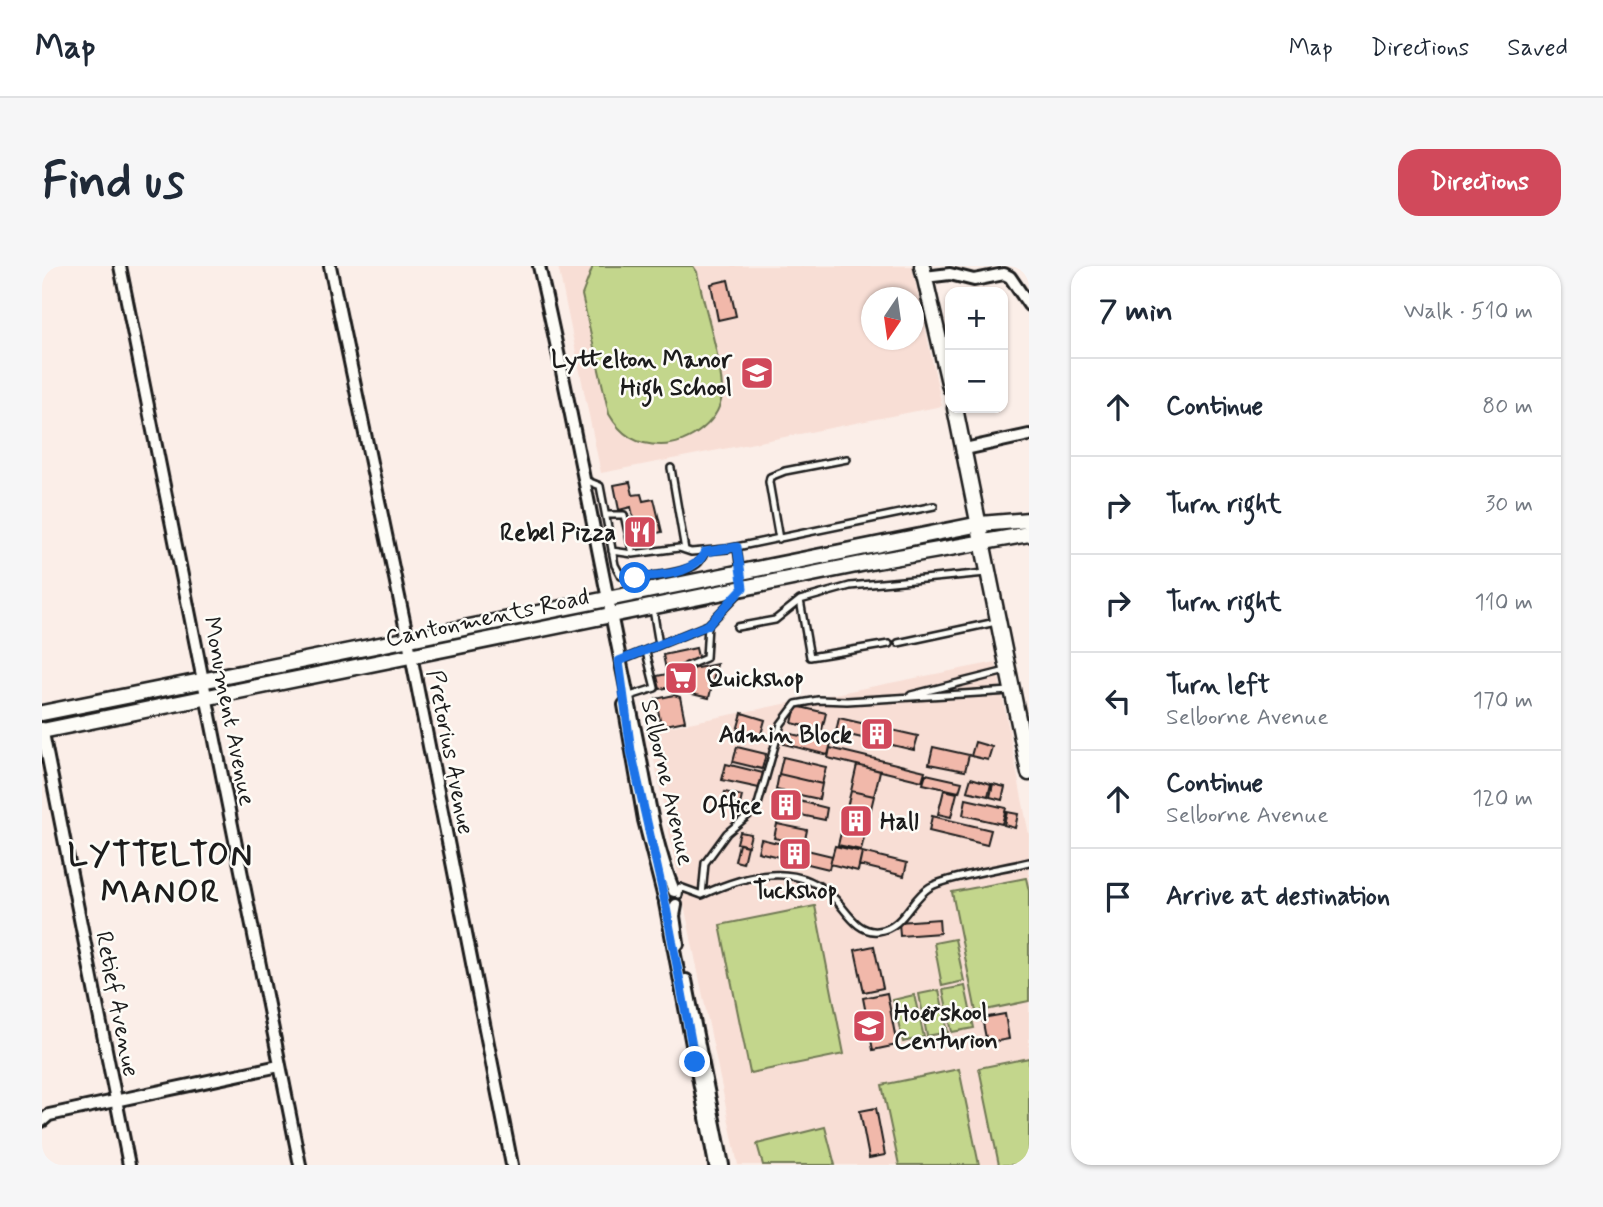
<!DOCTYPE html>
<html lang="en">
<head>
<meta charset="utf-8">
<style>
	body { margin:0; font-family:Mynerve,sans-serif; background:#f6f6f7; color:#1f2937 }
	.controls { position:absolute; right:21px; top:21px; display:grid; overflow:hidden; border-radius:14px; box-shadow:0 2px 5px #0004 }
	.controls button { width:63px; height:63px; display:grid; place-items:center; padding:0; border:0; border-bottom:2px solid #e0e1e3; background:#fff; color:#1f2937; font:35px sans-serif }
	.compass { position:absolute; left:819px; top:21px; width:63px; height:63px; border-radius:50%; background:#fff; box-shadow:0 2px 5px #0004; rotate:193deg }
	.stop { position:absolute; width:21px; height:21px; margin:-16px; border:5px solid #1a73e8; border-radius:50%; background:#fff }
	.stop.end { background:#1a73e8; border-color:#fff; box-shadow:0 2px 7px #0008 }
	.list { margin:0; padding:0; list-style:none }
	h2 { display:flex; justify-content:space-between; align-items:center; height:91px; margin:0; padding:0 28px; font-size:30px }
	h2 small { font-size:23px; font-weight:400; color:#747a83 }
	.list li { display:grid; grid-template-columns:46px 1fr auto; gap:21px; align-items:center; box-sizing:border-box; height:98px; padding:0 28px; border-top:2px solid #e0e1e3 }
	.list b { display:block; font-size:26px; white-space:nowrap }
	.list p { margin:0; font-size:23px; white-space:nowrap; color:#747a83 }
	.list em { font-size:23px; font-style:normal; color:#747a83 }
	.icon { flex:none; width:38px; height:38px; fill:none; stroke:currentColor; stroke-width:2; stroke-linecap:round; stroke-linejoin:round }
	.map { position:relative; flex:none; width:987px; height:899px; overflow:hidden; border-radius:21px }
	header { display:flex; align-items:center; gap:42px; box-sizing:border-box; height:98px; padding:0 35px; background:#fff; border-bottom:2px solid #e0e1e3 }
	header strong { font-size:33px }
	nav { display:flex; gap:38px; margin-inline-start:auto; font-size:24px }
	.intro { display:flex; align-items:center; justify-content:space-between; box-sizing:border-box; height:168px; padding:0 42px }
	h1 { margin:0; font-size:49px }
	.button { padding:18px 32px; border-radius:21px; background:#d1495b; color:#fff; font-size:24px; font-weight:700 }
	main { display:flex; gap:42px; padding:0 42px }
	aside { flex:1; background:#fff; border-radius:21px; box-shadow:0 2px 5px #0004 }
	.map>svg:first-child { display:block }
	.built { fill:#f8ded5; fill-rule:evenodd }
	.green { fill:#c3d68c; stroke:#707954; stroke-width:2 }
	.building { fill:#f1b8aa; stroke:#1c1c1c; stroke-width:2 }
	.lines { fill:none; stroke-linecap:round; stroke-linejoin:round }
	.lane-casing { stroke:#1c1c1c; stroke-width:10 }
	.street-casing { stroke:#1c1c1c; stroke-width:16 }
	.secondary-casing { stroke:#1c1c1c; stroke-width:19 }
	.lane { stroke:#fdfcf7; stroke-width:5 }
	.street { stroke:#fdfcf7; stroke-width:10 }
	.secondary { stroke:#fdfcf7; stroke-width:14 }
	.route { stroke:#1a73e8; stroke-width:9 }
	.labels { text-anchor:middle; stroke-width:5; stroke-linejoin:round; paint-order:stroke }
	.poi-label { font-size:24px; font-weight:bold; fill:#1c1c1c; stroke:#fdfcf7; text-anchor:end }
	.street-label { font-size:24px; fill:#1c1c1c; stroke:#fdfcf7 }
	.district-label { font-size:32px; font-weight:bold; letter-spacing:2px; fill:#1c1c1c; stroke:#fdfcf7 }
</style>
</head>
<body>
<header>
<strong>Map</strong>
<nav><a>Map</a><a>Directions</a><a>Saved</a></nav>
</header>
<div class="intro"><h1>Find us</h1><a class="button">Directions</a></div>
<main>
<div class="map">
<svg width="987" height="899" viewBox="0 0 987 899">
	<rect width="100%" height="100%" fill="#fbeee8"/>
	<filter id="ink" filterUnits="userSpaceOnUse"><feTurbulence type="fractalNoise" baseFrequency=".0143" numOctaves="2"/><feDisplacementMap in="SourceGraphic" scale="14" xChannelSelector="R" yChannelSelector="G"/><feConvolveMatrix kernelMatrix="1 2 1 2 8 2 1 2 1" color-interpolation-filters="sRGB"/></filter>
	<g filter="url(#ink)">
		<path class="built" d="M516 0H870L900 140 559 207ZM830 32H872V74H830Z
			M954 396 987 569V899H696L606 465Z"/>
		<path class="green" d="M551 0H651L655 6C662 41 678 88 680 122 682 154 647 179 619 179 594 179 579 169 567 148L540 29Z
			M984 612 987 625V735L934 746 910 626Z
			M773 640 802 788 708 807 678 659Z
			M913 673 922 715 900 720 892 677Z
			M923 720 932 762 910 766 901 724Z
			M897 724 906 766 885 770 877 728Z
			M872 729 882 771 861 776 851 734Z
			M987 792V899H957L937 802Z
			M917 803 937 899H857L840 819Z
			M783 861 793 899H721L715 878Z"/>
		<path class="building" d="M686 14 694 50 676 54 669 18Z
			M588 216 591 229 599 228 601 235 612 233 620 266 595 271 589 241 577 244 572 219Z
			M654 382 657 395 639 399 641 405 625 408 621 389Z
			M675 398 667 432 646 427 640 419 618 423 615 410Z
			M632 429 638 431 643 455 619 460 614 433Z
			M754 440 784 447 780 464 750 457Z
			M700 447 723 454 717 475 694 468Z
			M797 452 876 470 872 484 794 466Z
			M745 467 789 477 786 489 742 478Z
			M933 476 950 481 946 494 929 490Z
			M695 481 724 488 720 503 691 496Z
			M891 481 927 489 923 505 887 498Z
			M788 482 883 505 880 515 786 492Z
			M741 491 784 501 780 518 737 508Z
			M684 498 721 507 717 522 680 514Z
			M815 499 838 505 832 530 809 525Z
			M737 508 780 518 777 533 734 524Z
			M884 508 920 516 917 526 881 518Z
			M929 512 949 518 946 530 925 525Z
			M951 518 963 521 960 534 948 531Z
			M902 524 915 527 909 551 896 548Z
			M809 525 832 530 819 584 796 579Z
			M683 526 700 530 698 539 681 534Z
			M735 531 756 535 753 548 732 543Z
			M924 533 964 542 960 558 921 549Z
			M757 535 785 542 783 554 754 548Z
			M965 546 976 548 973 562 962 559Z
			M890 550 949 564 945 579 887 565Z
			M735 558 765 564 762 578 732 572Z
			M698 566 709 568 706 580 695 577Z
			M719 573 790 590 787 603 716 586Z
			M697 578 705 580 701 597 693 595Z
			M793 580 820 586 816 605 788 598Z
			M820 586 865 597 862 610 817 599Z
			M897 653 898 667 858 670 857 656Z
			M832 680 841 722 822 726 813 684Z
			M845 727 855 779 831 784 821 732Z
			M963 748 967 773 945 777 940 752Z
			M834 842 843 889 827 892 818 845Z"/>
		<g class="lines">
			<defs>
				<path id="lane" d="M629 202 643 284
					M543 214 558 220 573 299 579 310C592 314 648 307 657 296 660 293 661 289 663 286
					M564 249H582L591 288
					M737 273 727 216 728 211 743 205 805 193
					M695 281 698 306
					M570 285 591 288 637 282 649 286 685 283 892 240
					M758 334 768 391 847 378
					M611 343 617 379
					M695 361 733 354 758 334 808 320 944 307
					M856 377 954 356
					M580 394 666 359 696 328
					M645 400 664 392 666 359
					M869 429 964 405
					M585 431 613 422 604 386
					M637 629 638 621 660 629C703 609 757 594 794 634 806 647 816 667 836 665 862 662 868 633 888 621 905 611 964 602 987 596
					M660 629 663 597 685 567 715 542 739 458 754 438 776 434 805 435 969 425"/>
				<path id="street" d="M78 0 258 899
					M288 0 366 374 470 899
					M497 0C532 152 559 306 592 459 604 515 610 571 632 625
					M883 11 908 8 932 14 962 8 968 11 987 39
					M923 183 987 169
					M582 439 602 554 622 632
					M0 462 87 899
					M623 637 673 899
					M634 639 632 650 636 678
					M644 714 681 899
					M0 855 7 849 237 800"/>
				<path id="secondary" d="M880 0 908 121
					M913 142 987 507
					M0 447 938 258 987 254
					M0 465 834 295 987 268"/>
			</defs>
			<use href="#lane" class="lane-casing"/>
			<use href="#street" class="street-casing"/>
			<use href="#secondary" class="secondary-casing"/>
			<use href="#lane" class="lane"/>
			<use href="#street" class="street"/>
			<use href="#secondary" class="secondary"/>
		</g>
	</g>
	<g class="lines" filter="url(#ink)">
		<path class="route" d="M593 312C617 308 651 310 663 286L695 281 701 322 666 359 577 395 589 485 623 636 653 796"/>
	</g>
	<defs>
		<symbol id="school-square" viewBox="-11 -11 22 22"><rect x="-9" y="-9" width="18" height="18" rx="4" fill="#d1495b" stroke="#fdfcf7"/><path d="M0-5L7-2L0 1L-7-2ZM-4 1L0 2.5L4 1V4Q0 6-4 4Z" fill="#fff"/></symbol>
		<symbol id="restaurant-square" viewBox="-11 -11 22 22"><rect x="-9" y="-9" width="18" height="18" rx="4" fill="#d1495b" stroke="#fdfcf7"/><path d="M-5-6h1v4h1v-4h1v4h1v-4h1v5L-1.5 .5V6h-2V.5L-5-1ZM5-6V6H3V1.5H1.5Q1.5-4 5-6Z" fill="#fff"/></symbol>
		<symbol id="supermarket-square" viewBox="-11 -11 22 22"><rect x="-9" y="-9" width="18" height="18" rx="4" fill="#d1495b" stroke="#fdfcf7"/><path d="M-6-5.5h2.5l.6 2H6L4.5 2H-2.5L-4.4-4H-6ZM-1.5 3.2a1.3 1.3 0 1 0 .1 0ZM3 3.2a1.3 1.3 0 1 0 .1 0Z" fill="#fff"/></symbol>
		<symbol id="building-square" viewBox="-11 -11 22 22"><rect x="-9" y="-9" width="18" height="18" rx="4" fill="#d1495b" stroke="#fdfcf7"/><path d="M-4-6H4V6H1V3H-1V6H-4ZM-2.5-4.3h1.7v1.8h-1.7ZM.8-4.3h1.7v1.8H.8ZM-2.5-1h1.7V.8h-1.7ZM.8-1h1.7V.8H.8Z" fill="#fff"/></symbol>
	</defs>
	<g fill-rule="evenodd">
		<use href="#school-square" x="696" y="88" width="38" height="38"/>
		<use href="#restaurant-square" x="579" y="247" width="38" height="38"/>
		<use href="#supermarket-square" x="620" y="393" width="38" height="38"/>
		<use href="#building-square" x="816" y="449" width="38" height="38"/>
		<use href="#building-square" x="725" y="520" width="38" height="38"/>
		<use href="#building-square" x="795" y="536" width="38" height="38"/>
		<use href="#building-square" x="734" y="569" width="38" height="38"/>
		<use href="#school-square" x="808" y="741" width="38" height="38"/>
	</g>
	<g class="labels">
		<g class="poi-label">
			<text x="690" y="101">Lyttelton Manor<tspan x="690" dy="28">High School</tspan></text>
			<text x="574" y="274">Rebel Pizza</text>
			<text x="664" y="420" text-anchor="start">Quickshop</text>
			<text x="810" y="476">Admin Block</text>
			<text x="720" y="547">Office</text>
			<text x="838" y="563" text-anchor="start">Hall</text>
			<text x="753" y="632" text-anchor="middle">Tuckshop</text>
			<text x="852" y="754" text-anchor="start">Hoërskool<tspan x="852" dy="28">Centurion</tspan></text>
		</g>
		<g class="street-label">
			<text transform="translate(445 351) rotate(-12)" y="8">Cantonments Road</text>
			<text transform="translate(188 445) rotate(79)" y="8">Monument Avenue</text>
			<text transform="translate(409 486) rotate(79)" y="8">Pretorius Avenue</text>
			<text transform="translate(626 516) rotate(77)" y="8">Selborne Avenue</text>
			<text transform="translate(76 738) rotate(79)" y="8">Retief Avenue</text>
		</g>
		<g class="district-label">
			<text x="119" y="599">LYTTELTON<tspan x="119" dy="37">MANOR</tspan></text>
		</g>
	</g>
</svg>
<div class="controls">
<button>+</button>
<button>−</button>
</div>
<svg class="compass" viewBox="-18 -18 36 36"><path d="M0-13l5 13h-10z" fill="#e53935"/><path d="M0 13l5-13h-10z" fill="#747a83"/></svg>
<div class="stop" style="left:593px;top:312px"></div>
<div class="stop end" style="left:653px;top:796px"></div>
</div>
<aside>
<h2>7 min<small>Walk · 510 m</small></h2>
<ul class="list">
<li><svg class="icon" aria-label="ahead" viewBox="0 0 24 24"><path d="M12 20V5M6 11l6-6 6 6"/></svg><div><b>Continue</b></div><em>80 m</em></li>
<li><svg class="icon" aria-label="right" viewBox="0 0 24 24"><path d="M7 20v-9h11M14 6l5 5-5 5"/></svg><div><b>Turn right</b></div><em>30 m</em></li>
<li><svg class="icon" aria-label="right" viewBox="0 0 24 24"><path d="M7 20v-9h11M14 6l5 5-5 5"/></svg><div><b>Turn right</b></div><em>110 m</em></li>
<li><svg class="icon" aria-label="left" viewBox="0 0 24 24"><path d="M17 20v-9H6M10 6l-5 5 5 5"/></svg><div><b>Turn left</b><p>Selborne Avenue</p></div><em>170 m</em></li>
<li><svg class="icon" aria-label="ahead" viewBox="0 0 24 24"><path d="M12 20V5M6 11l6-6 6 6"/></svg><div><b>Continue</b><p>Selborne Avenue</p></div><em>120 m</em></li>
<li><svg class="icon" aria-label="arrive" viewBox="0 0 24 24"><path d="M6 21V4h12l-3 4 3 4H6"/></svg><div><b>Arrive at destination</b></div></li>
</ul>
</aside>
</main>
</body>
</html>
